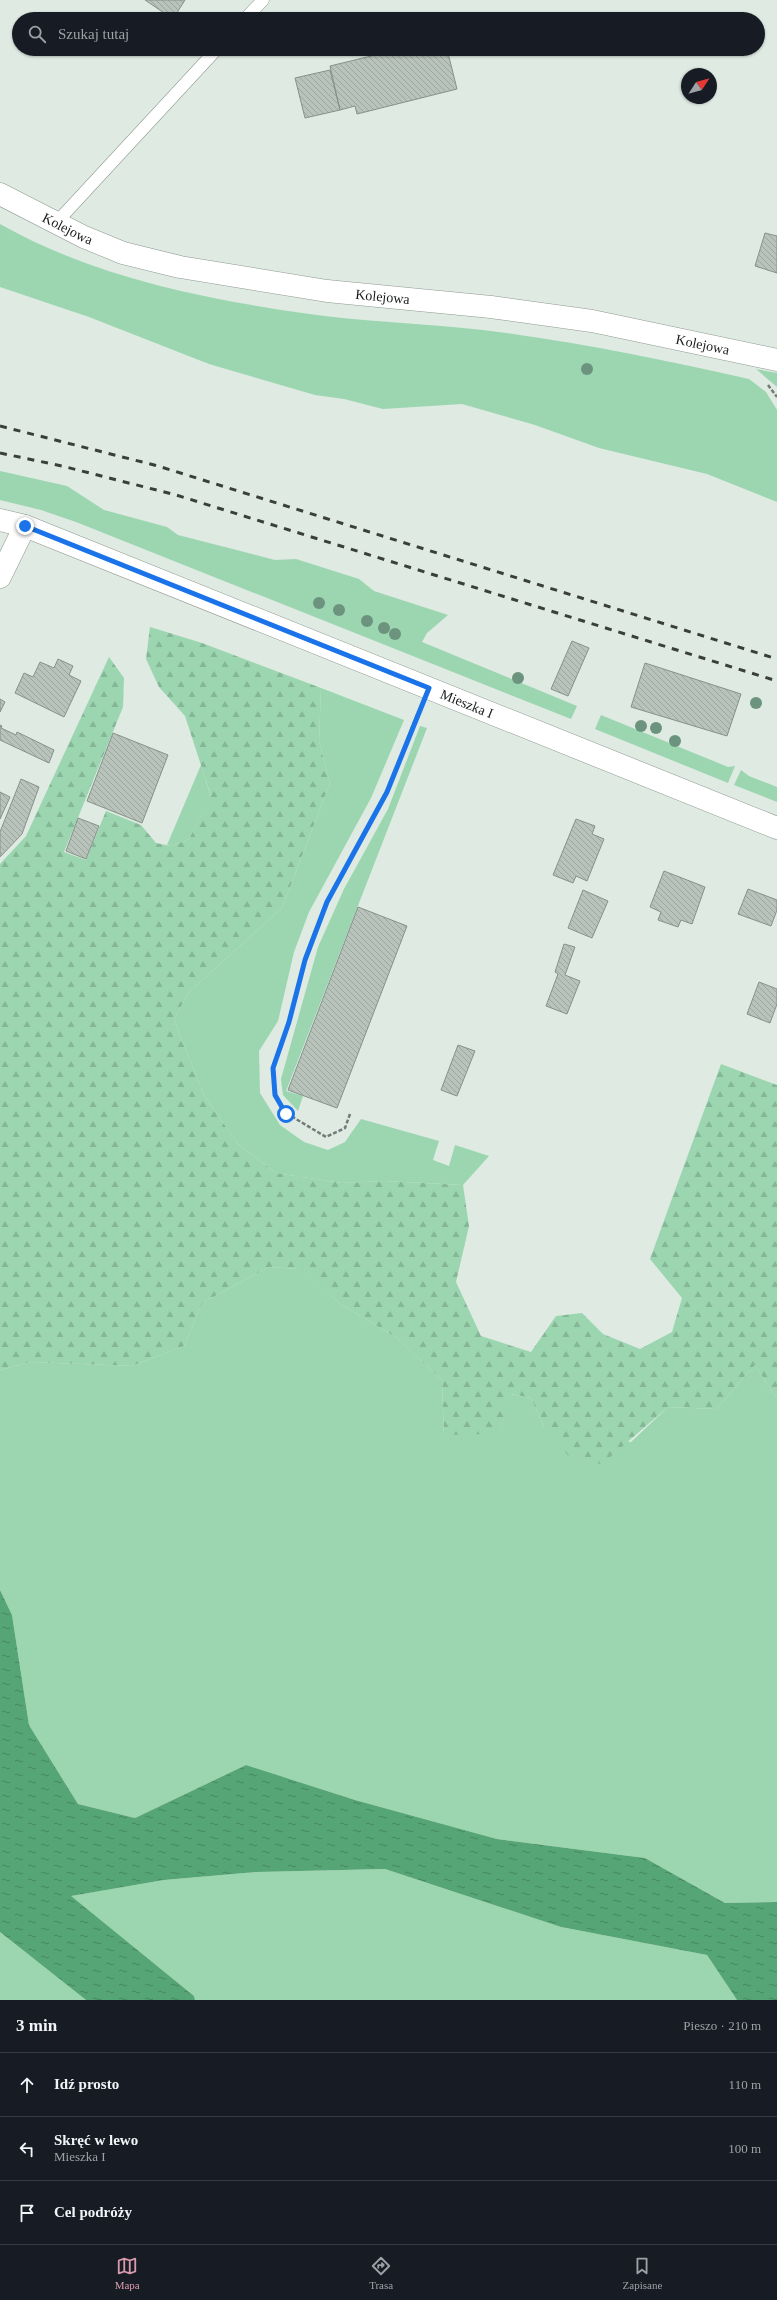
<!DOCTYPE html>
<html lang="pl">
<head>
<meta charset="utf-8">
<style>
	body { margin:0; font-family:Georgia,serif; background:#242831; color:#f1f3f6 }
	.compass { position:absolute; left:681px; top:68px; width:36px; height:36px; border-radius:50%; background:#171b24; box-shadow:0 1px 3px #0004; rotate:54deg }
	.stop { position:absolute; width:12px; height:12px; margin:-9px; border:3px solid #1a73e8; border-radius:50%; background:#fff }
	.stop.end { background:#1a73e8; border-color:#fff; box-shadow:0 1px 4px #0008 }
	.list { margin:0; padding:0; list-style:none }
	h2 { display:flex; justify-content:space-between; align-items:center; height:52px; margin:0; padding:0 16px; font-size:17px }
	h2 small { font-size:13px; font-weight:400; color:#9ea1a6 }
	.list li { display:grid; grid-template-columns:26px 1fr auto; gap:12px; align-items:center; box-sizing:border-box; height:64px; padding:0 16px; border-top:1px solid #363941 }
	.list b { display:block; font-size:15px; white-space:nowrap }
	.list p { margin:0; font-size:13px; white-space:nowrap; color:#9ea1a6 }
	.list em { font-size:13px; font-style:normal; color:#9ea1a6 }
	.icon { flex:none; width:22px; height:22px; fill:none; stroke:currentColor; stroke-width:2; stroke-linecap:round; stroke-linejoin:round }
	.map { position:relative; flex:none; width:777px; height:2000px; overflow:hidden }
	.search { position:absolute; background:#171b24; box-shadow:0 1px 3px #0004; left:12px; right:12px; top:12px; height:44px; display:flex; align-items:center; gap:10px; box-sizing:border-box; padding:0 14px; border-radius:22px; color:#9ea1a6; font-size:15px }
	.sheet { height:244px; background:#171b24 }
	nav { display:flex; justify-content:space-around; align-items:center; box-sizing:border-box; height:56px; border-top:1px solid #363941; background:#171b24; font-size:11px; color:#9ea1a6 }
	nav a { display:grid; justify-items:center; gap:2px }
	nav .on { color:#d99aae }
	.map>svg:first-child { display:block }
	.grass { fill:#9bd6b0 }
	.forest { fill:url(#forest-firs) }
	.water { fill:url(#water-ripples) }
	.building { fill:url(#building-back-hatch); stroke:#86918a }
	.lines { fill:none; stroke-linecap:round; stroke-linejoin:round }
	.service-casing { stroke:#8f9992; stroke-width:13 }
	.minor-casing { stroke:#8f9992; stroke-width:23 }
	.path { stroke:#737b76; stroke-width:2.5; stroke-dasharray:4 2; stroke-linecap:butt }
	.service { stroke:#fff; stroke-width:12 }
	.minor { stroke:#fff; stroke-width:22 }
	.rail { stroke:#3a3f3b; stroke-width:3; stroke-dasharray:7 7; stroke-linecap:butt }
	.tree { fill:#6b937e }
	.route { stroke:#1a73e8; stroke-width:5 }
	.labels { text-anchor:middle; stroke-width:3.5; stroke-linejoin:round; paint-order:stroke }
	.street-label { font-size:14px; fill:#181c19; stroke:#ebf7ef }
</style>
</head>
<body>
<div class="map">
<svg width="777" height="2000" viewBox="0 0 777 2000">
	<defs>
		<pattern id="forest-firs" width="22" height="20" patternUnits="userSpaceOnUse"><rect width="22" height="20" fill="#9bd6b0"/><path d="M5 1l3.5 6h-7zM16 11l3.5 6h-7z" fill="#85b797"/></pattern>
		<pattern id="water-ripples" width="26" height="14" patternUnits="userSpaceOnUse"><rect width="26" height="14" fill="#56a576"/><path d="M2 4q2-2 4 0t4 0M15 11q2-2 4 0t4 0" fill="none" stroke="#468660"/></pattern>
		<pattern id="building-back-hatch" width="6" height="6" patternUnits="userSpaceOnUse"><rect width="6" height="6" fill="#b7c3bb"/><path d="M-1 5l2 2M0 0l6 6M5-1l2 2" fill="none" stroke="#9da7a0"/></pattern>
	</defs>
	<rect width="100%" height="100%" fill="#deeae2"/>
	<path class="grass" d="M0 224C92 276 198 298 302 313 362 322 423 323 483 330 572 341 660 359 749 379L766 392 777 410V502L707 474 599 448 535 425 462 404 383 409 344 399 315 395 209 364 89 317 0 287Z
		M756 369 777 373V387Z
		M0 471 67 486 104 510 167 527 178 535 275 560 296 559 359 579 374 591 448 615 427 633 422 642 577 706 571 719 76 522 41 510 0 500Z
		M321 688 404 720 371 798 309 912 294 952 278 1021 259 1051 260 1093 280 1125 304 1142 328 1150 345 1142 361 1119 439 1141 433 1160 449 1166 455 1145 489 1156 463 1185 384 1181 342 1183 276 1173 238 1144 204 1095 174 1020 188 993 282 908 330 783 319 741Z
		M601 715 728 767 735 766 728 783 595 729Z
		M420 726 427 728 286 1091 303 1096 298 1111 283 1095 281 1079 318 947 344 889 388 809Z
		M201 765 211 797 189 839 171 846 167 845Z
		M741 770 749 776 777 787V802L734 785Z
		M269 1267 300 1269 339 1303 397 1338 442 1380 444 1435 501 1429 510 1394 531 1398 544 1427 631 1442 668 1407 716 1409 755 1365 777 1399V1902L725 1903 645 1858 497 1839 355 1800 246 1765 135 1818 78 1804 29 1725 12 1615 0 1590V1370L30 1362 132 1366 184 1346 202 1303Z
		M385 1869 561 1927 707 1955 737 2000H195L194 1996 70 1896 164 1880 257 1872Z
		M0 1932 86 2000H0Z"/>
	<path class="forest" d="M150 627 202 643 321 688 319 741 330 783 282 908 188 993 174 1020 204 1095 238 1144 276 1173 342 1183 384 1181 463 1185 469 1226 456 1282 481 1336 531 1352 556 1316 582 1313 603 1334 640 1349 672 1332 682 1298 650 1259 721 1064 777 1085V1399L755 1365 716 1409 668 1407 602 1464 572 1460 544 1427 531 1398 511 1394 501 1429 483 1434 444 1435 442 1380 397 1338 339 1303 299 1269 269 1267 202 1303 184 1346 132 1366 30 1362 0 1370V864L26 836 109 657 124 678 123 707 64 852 86 860 106 811 141 825 156 843 171 846 189 839 211 796 185 716 159 687 146 659Z"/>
	<path class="water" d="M0 1590 12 1615 29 1725 78 1804 135 1818 246 1765 355 1800 497 1839 645 1858 725 1903 777 1902V2000H737L707 1955 561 1927 385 1869 257 1872 164 1880 71 1896 194 1996 195 2000H86L0 1932Z"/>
	<path class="building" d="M145 0H185L173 19Z
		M400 49H447L457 89 357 114 355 106 340 110 330 66Z
		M330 70 340 110 305 118 295 78Z
		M765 233 777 236V273L755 266Z
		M572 641 589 648 568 696 551 689Z
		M58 659 73 666 69 675 81 681 64 717 15 693 24 673 33 677 40 662 54 668Z
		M645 663 741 694 727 736 631 707Z
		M0 699 5 702 0 712Z
		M0 725 2 726 1 728 16 735 17 732 54 750 49 763 0 740Z
		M113 733 168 755 142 823 87 801Z
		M21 779 39 787 22 834 0 857V832Z
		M0 792 10 797 0 819Z
		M78 818 99 826 86 859 66 851Z
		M576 819 595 826 592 834 604 839 587 881 576 876 573 883 553 875Z
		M664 871 705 887 692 924 681 920 678 927 658 920 661 912 650 907Z
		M748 889 777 900V910L771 926 738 914Z
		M583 890 608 901 592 938 568 928Z
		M358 907 407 926 337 1108 288 1090Z
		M564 944 575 947 565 975 580 981 567 1014 546 1006 558 974 555 972Z
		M759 982 777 989V1004L770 1023 747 1014Z
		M458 1045 475 1051 457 1096 441 1090Z"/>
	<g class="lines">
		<defs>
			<path id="service" d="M245 19 263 0
				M55 224 217 49"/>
			<g id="minor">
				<path id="s1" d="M0 194 84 237 123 253 180 267 327 291 491 307 592 321 777 360"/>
				<path id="s2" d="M0 520 25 526 777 828"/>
				<path d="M0 577 25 526"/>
			</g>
		</defs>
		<use href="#service" class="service-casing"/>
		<use href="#minor" class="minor-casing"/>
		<path class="path" d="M768 385 777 397
			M350 1114 345 1128 326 1137 286 1113 275 1095 273 1068 289 1022 305 960 327 902 387 792 418 712"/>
		<use href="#service" class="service"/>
		<use href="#minor" class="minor"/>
		<path class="rail" d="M0 426 158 466 777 659
			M0 453 62 466 176 495 777 681"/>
	</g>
	<g class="tree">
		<circle cx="587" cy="369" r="6"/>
		<circle cx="319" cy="603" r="6"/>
		<circle cx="339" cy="610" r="6"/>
		<circle cx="367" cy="621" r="6"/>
		<circle cx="384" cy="628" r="6"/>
		<circle cx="395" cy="634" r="6"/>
		<circle cx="518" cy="678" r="6"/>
		<circle cx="756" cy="703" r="6"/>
		<circle cx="641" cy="726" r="6"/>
		<circle cx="656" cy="728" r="6"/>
		<circle cx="675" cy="741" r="6"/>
	</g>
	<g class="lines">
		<path class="route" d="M25 526 429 688 387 792 327 902 305 960 289 1022 273 1068 275 1095 286 1114"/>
	</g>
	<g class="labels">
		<g class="street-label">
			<text dy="5" stroke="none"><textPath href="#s1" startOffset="76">Kolejowa</textPath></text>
			<text dy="5" stroke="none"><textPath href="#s1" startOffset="400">Kolejowa</textPath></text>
			<text dy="5" stroke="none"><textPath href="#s1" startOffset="724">Kolejowa</textPath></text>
			<text dy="5" stroke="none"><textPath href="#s2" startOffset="502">Mieszka I</textPath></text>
		</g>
	</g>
</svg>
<svg class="compass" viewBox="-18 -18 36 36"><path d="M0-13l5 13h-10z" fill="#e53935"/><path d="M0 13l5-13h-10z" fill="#9ea1a6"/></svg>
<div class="stop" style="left:286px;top:1114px"></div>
<div class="stop end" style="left:25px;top:526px"></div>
<div class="search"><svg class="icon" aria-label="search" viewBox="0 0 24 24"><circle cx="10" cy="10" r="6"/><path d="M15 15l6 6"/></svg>Szukaj tutaj</div>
</div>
<section class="sheet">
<h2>3 min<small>Pieszo · 210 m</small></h2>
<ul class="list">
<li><svg class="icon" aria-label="ahead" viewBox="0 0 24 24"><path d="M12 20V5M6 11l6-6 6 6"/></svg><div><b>Idź prosto</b></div><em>110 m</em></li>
<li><svg class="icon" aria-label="left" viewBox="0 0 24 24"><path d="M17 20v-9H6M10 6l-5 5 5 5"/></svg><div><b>Skręć w lewo</b><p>Mieszka I</p></div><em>100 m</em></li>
<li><svg class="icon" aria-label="arrive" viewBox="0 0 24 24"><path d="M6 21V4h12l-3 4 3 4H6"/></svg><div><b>Cel podróży</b></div></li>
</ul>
</section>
<nav>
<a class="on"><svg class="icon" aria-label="map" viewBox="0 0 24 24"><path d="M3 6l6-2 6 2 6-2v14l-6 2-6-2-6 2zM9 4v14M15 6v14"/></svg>Mapa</a>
<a><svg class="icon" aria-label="directions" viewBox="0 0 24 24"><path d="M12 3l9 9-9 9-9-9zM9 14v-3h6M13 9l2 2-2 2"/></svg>Trasa</a>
<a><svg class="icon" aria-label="saved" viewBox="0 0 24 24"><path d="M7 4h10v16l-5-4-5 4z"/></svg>Zapisane</a>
</nav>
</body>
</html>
